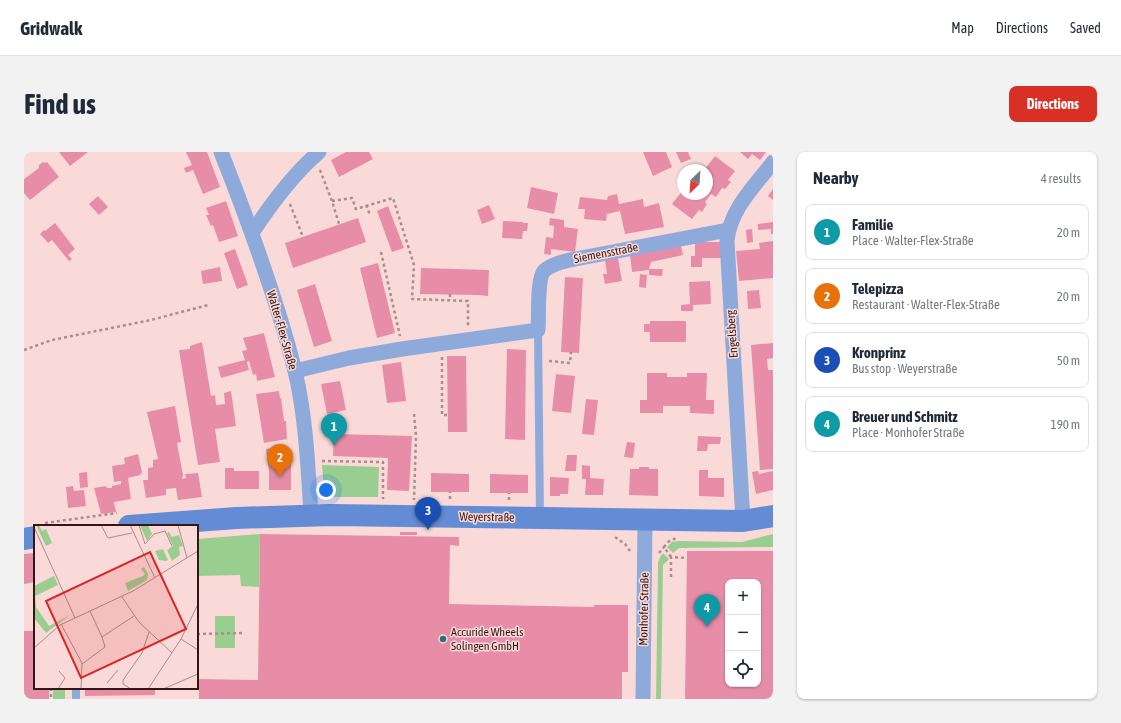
<!DOCTYPE html>
<html lang="en">
<head>
<meta charset="utf-8">
<style>
	body { margin:0; font-family:"Asap Condensed",sans-serif; background:#f2f2f3; color:#1f2937 }
	.controls { position:absolute; right:12px; bottom:12px; display:grid; overflow:hidden; border-radius:8px; box-shadow:0 1px 3px #0004 }
	.controls button { width:36px; height:36px; display:grid; place-items:center; padding:0; border:0; border-bottom:1px solid #e0e1e3; background:#fff; color:#1f2937; font:20px sans-serif }
	.compass { position:absolute; left:653px; top:12px; width:36px; height:36px; border-radius:50%; background:#fff; box-shadow:0 1px 3px #0004; rotate:205deg }
	.you { position:absolute; left:302px; top:338px; width:14px; height:14px; margin:-10px; border:3px solid #fff; border-radius:50%; background:#1a73e8; box-shadow:0 0 0 6px #1a73e833 }
	.badge { display:grid; place-items:center; width:26px; height:26px; border-radius:50%; background:#d93025; color:#fff; font-size:13px; font-weight:700 }
	.pin { position:absolute; translate:-50% -33px; filter:drop-shadow(0 1px 2px #0008) }
	.pin::after { content:''; position:absolute; top:21px; width:14px; height:12px; background:inherit; clip-path:polygon(0 0,100% 0,50% 100%) }
	.list { margin:0; padding:0; list-style:none }
	h2 { display:flex; justify-content:space-between; align-items:center; height:52px; margin:0; padding:0 16px; font-size:17px }
	h2 small { font-size:13px; font-weight:400; color:#747a83 }
	.list li { display:grid; grid-template-columns:26px 1fr auto; gap:12px; align-items:center; box-sizing:border-box; height:56px; margin:0 8px 8px; padding:0 8px; border:1px solid #e0e1e3; border-radius:8px }
	.list b { display:block; font-size:15px; white-space:nowrap }
	.list p { margin:0; font-size:13px; white-space:nowrap; color:#747a83 }
	.list em { font-size:13px; font-style:normal; color:#747a83 }
	.icon { flex:none; width:22px; height:22px; fill:none; stroke:currentColor; stroke-width:2; stroke-linecap:round; stroke-linejoin:round }
	.map { position:relative; flex:none; width:749px; height:547px; overflow:hidden; border-radius:8px }
	header { display:flex; align-items:center; gap:24px; box-sizing:border-box; height:56px; padding:0 20px; background:#fff; border-bottom:1px solid #e0e1e3 }
	header strong { font-size:19px }
	nav { display:flex; gap:22px; margin-inline-start:auto; font-size:14px }
	.intro { display:flex; align-items:center; justify-content:space-between; box-sizing:border-box; height:96px; padding:0 24px }
	h1 { margin:0; font-size:28px }
	.button { padding:10px 18px; border-radius:8px; background:#d93025; color:#fff; font-size:14px; font-weight:700 }
	main { display:flex; gap:24px; padding:0 24px }
	aside { flex:1; background:#fff; border-radius:8px; box-shadow:0 1px 3px #0004 }
	.map>svg:first-child { display:block }
	.green { fill:#99ce90 }
	.building { fill:#e78da8; fill-rule:evenodd }
	.lines { fill:none; stroke-linecap:round; stroke-linejoin:round }
	.path { stroke:#ab8d8b; stroke-width:2.5; stroke-dasharray:3 3; stroke-linecap:butt }
	.lane { stroke:#8daada; stroke-width:8 }
	.street { stroke:#8daada; stroke-width:15 }
	.secondary { stroke:#638cd4; stroke-width:22 }
	.poi-dot { fill:#297378; stroke:#fadad8; stroke-width:1.5 }
	.labels { text-anchor:middle; stroke-width:3; stroke-linejoin:round; paint-order:stroke }
	.street-label { font-size:12px; fill:#331717; stroke:#fadad8 }
	.poi-label { font-size:12px; fill:#331717; stroke:#fadad8; text-anchor:start }
	.inset-road { fill:none; stroke:#aa8c8b; stroke-width:1 }
	.view { fill:#d62828; fill-opacity:0.15; stroke:#d62828; stroke-width:2 }
	.inset-edge { fill:none; stroke:#331717; stroke-width:2 }
</style>
</head>
<body>
<header>
<strong>Gridwalk</strong>
<nav><a>Map</a><a>Directions</a><a>Saved</a></nav>
</header>
<div class="intro"><h1>Find us</h1><a class="button">Directions</a></div>
<main>
<div class="map">
<svg width="749" height="547" viewBox="0 0 749 547">
	<rect width="100%" height="100%" fill="#fadad8"/>
	<path class="green" d="M298 313 355 315 354 345H311C305 344 302 343 300 337Z
		M236 382 235 435 217 434 216 423 173 424V387Z
		M749 382V395L655 396 649 401 643 395 648 390 654 389 718 390Z
		M639 401 645 407 639 413 637 547H632L634 411 636 405Z
		M191 464H211V496H191Z
		M29 536H41V547H29Z"/>
	<path class="building" d="M35 0H64L46 14Z
		M162 0H183L196 35 179 42 169 18 162 21 160 16 168 13Z
		M322 0H345L349 7 315 25 307 8Z
		M619 0H642L648 15 629 24Z
		M652 0H664L667 7 657 11Z
		M716 0H742L736 8 728 2 724 7Z
		M691 4 711 19 704 28 707 30 701 37 698 36 692 45 687 42 681 50 683 52 678 60 675 58 668 67 648 52 659 38V42H683V18H680Z
		M19 10 21 11 23 10 35 25 6 48 0 41V27L15 16V13Z
		M507 35 534 41 530 62 503 56Z
		M749 37V48L744 44Z
		M593 42 595 52 619 47 620 55 635 51 640 75 601 82 596 59 583 62 582 69 560 67 561 57H554L556 45 583 48 584 44Z
		M74 44 84 55 75 63 65 52Z
		M202 49 214 84 195 90 189 73 187 74 182 63H185L182 56Z
		M465 53 471 67 458 72 453 58Z
		M364 54 380 96 368 100 353 59Z
		M334 66 342 90 269 116 261 91Z
		M526 66 540 68V75L554 77 551 100 527 97V103L520 102 522 85 529 86 530 74 525 73Z
		M479 69 499 70V71H504L503 79H499L498 87 478 86Z
		M749 70V82H747V77L734 78V72Z
		M31 71 51 97 44 103 48 107 45 109 28 88 24 91 16 82 20 78 21 79Z
		M728 77 729 90 723 91 722 78Z
		M749 89V126L715 129 712 99 736 97 735 91Z
		M671 90H697V106H678V115H667V104H671Z
		M657 94 659 103 627 110 625 117H639L638 124 625 123V117V118L608 120 606 103Z
		M211 97 224 133 213 137 200 101Z
		M594 106 598 129 581 132 579 122H583L581 108Z
		M354 111 371 181 353 186 336 116Z
		M196 115 198 129 179 132 177 119Z
		M397 116 465 118 464 144 454 143 396 142Z
		M616 122 623 123 622 136 615 135Z
		M541 125 559 126 555 201 537 200Z
		M686 129 687 152 669 153V159H657V153L666 152 665 130Z
		M291 132 308 189 290 195 273 138Z
		M735 138 737 156 724 157 723 139Z
		M626 169H662V190H626V180H620V172H626Z
		M240 181 251 225 233 229 232 222 229 223 225 209 223 210 225 218 197 226 194 215 221 208 218 199 223 198 219 186Z
		M178 190 187 244 191 243 192 253 201 252 200 241 207 239 212 274 191 277 196 310 174 313 155 198 166 197V194Z
		M749 191V206L743 207 744 218H749V317L736 318 727 193Z
		M483 197 502 198 501 288 481 287Z
		M423 204H442L443 280H424Z
		M377 210 382 249 363 251 358 213Z
		M623 221H643V225H663V221H683L682 248H690V262L666 261V254H639V261H616V248H623Z
		M532 222 551 224 547 261 528 259Z
		M316 229 322 258 303 262 297 232Z
		M255 239 256 246H257L260 269H262L263 287 240 291 232 242Z
		M562 247 574 248 570 283 558 282Z
		M151 254 157 290 153 291 159 323 158 327 162 326 161 322 174 321 178 345 154 348 152 336 142 337V343L122 346 119 328H124V316L129 315V308L134 307 123 260Z
		M310 282 388 284 385 339 363 338 364 306 309 304Z
		M674 284 697 285 696 292H684L683 299H673Z
		M603 290 611 291 609 306 600 305Z
		M254 295 256 306 267 305V338H245V319L242 297Z
		M114 302 118 320 116 323 104 326 107 347 90 350 92 360 77 362 70 336 82 334 83 336H88V334L97 332V329L90 330 88 314 101 312 100 306Z
		M543 303H553L552 319H541Z
		M558 313 566 314V326L580 327 579 343H561L562 327H558Z
		M615 315H625V317H634V344L605 343 606 317H615Z
		M201 316H210V319H235V337H201Z
		M675 318H684V326H700V345L675 344Z
		M734 319 735 322 749 319V338L732 342 728 320Z
		M63 320 64 335 56 336 55 321Z
		M407 321 445 322V340H407Z
		M466 322 504 323V341H466Z
		M526 325 545 326 544 342H536V344H526Z
		M49 334 50 339 60 338 62 354 44 356 42 335Z
		M376 380H393V383H376Z
		M236 382 435 385V394L426 393 425 452 570 455V453H604V520H598V547H175V527L234 528Z
		M663 399H749V547H661ZM704 430H734V532H704Z
		M11 401V430L0 432V402Z
		M0 479H11V536H25V547H0Z
		M61 536H131V543L61 544Z"/>
	<g class="lines">
		<path class="path" d="M296 18 308 49 315 72
			M308 49 328 46 332 57 369 46 390 113 388 147 444 149V174
			M266 52 279 85
			M342 53 346 63
			M357 100 376 184
			M426 142V148
			M0 198 28 188 127 168 184 153
			M418 205V263H424
			M525 209 546 211 547 200
			M390 262 392 284 390 348
			M298 309 359 310V347
			M426 347V340
			M485 348V341
			M21 371 93 361
			M591 385 601 392 606 399
			M635 401 640 395
			M647 405 640 395 644 390 652 386
			M647 425V405L663 406
			M173 482 221 481
			M27 536V547"/>
		<path class="lane" d="M514 178 516 365
			M52 536V547"/>
		<path class="street" d="M197 0C225 71 252 144 271 219 282 265 284 315 287 363
			M228 81C247 52 268 23 295 0
			M271 219 325 206 378 197 514 178C515 166 513 126 520 119 526 113 537 110 546 108L704 78
			M719 369 703 89C706 57 731 34 749 10
			M619 547 621 368"/>
		<path class="secondary" d="M105 374 212 366 307 363 719 369 749 364
			M0 387 11 385"/>
	</g>
	<circle class="poi-dot" cx="419" cy="487" r="4"/>
	<g class="labels">
		<g class="street-label">
			<text transform="translate(582 101) rotate(-11)" y="4">Siemensstraße</text>
			<text transform="translate(258 178) rotate(74)" y="4">Walter-Flex-Straße</text>
			<text transform="translate(708 182) rotate(-94)" y="4">Engelsberg</text>
			<text transform="translate(463 365) rotate(1)" y="4">Weyerstraße</text>
			<text transform="translate(620 457) rotate(-89)" y="4">Monhofer Straße</text>
		</g>
		<g class="poi-label">
			<text x="427" y="484">Accuride Wheels<tspan x="427" dy="14">Solingen GmbH</tspan></text>
		</g>
	</g>
	<g transform="translate(10 373)">
		<rect width="164" height="164" fill="#fadad8"/>
		<path d="M2 0H5L8 6 12 4 18 18 12 21ZM106 0H114L118 9 113 16ZM135 7 138 12 145 10 149 21 145 22 146 30 138 36 133 25 139 21 133 8ZM129 24 134 35 132 36 125 35 121 26ZM110 42 114 49 113 55 94 66 91 58 109 51 111 49 107 44ZM20 51 24 60 1 71 2 82 15 101 36 90 12 108 0 93V61Z" fill="#99ce90"/>
		<path class="inset-road" d="M67 0 74 13 98 8M96 0 121 53M105 0 111 19 120 9 131 6 138 21M144 0 153 33M0 2 41 93M88 72 105 97 138 128M56 86 68 112M27 99 48 138 47 164M147 114 164 125M0 123 26 100 99 66 164 26M48 139 71 122 68 112 100 91M73 158 84 145M24 164 31 153 25 146M97 164 89 159V155L108 128 115 107M114 164 147 114 164 79M129 164 164 149"/>
		<path class="view" d="M116 27 152 104 47 153 12 76Z"/>
		<rect width="164" height="164" class="inset-edge"/>
	</g>
</svg>
<div class="controls">
<button>+</button>
<button>−</button>
<button><svg class="icon" aria-label="locate" viewBox="0 0 24 24"><circle cx="12" cy="12" r="6"/><path d="M12 2v4M12 18v4M2 12h4M18 12h4"/></svg></button>
</div>
<svg class="compass" viewBox="-18 -18 36 36"><path d="M0-13l5 13h-10z" fill="#e53935"/><path d="M0 13l5-13h-10z" fill="#747a83"/></svg>
<div class="you"></div>
<div class="pin badge" style="left:310px;top:294px;background:#0f9aa8">1</div>
<div class="pin badge" style="left:256px;top:325px;background:#e8710a">2</div>
<div class="pin badge" style="left:404px;top:378px;background:#1a4fb4">3</div>
<div class="pin badge" style="left:683px;top:475px;background:#0f9aa8">4</div>
</div>
<aside>
<h2>Nearby<small>4 results</small></h2>
<ul class="list">
<li><span class="badge" style="background:#0f9aa8">1</span><div><b>Familie</b><p>Place · Walter-Flex-Straße</p></div><em>20 m</em></li>
<li><span class="badge" style="background:#e8710a">2</span><div><b>Telepizza</b><p>Restaurant · Walter-Flex-Straße</p></div><em>20 m</em></li>
<li><span class="badge" style="background:#1a4fb4">3</span><div><b>Kronprinz</b><p>Bus stop · Weyerstraße</p></div><em>50 m</em></li>
<li><span class="badge" style="background:#0f9aa8">4</span><div><b>Breuer und Schmitz</b><p>Place · Monhofer Straße</p></div><em>190 m</em></li>
</ul>
</aside>
</main>
</body>
</html>
